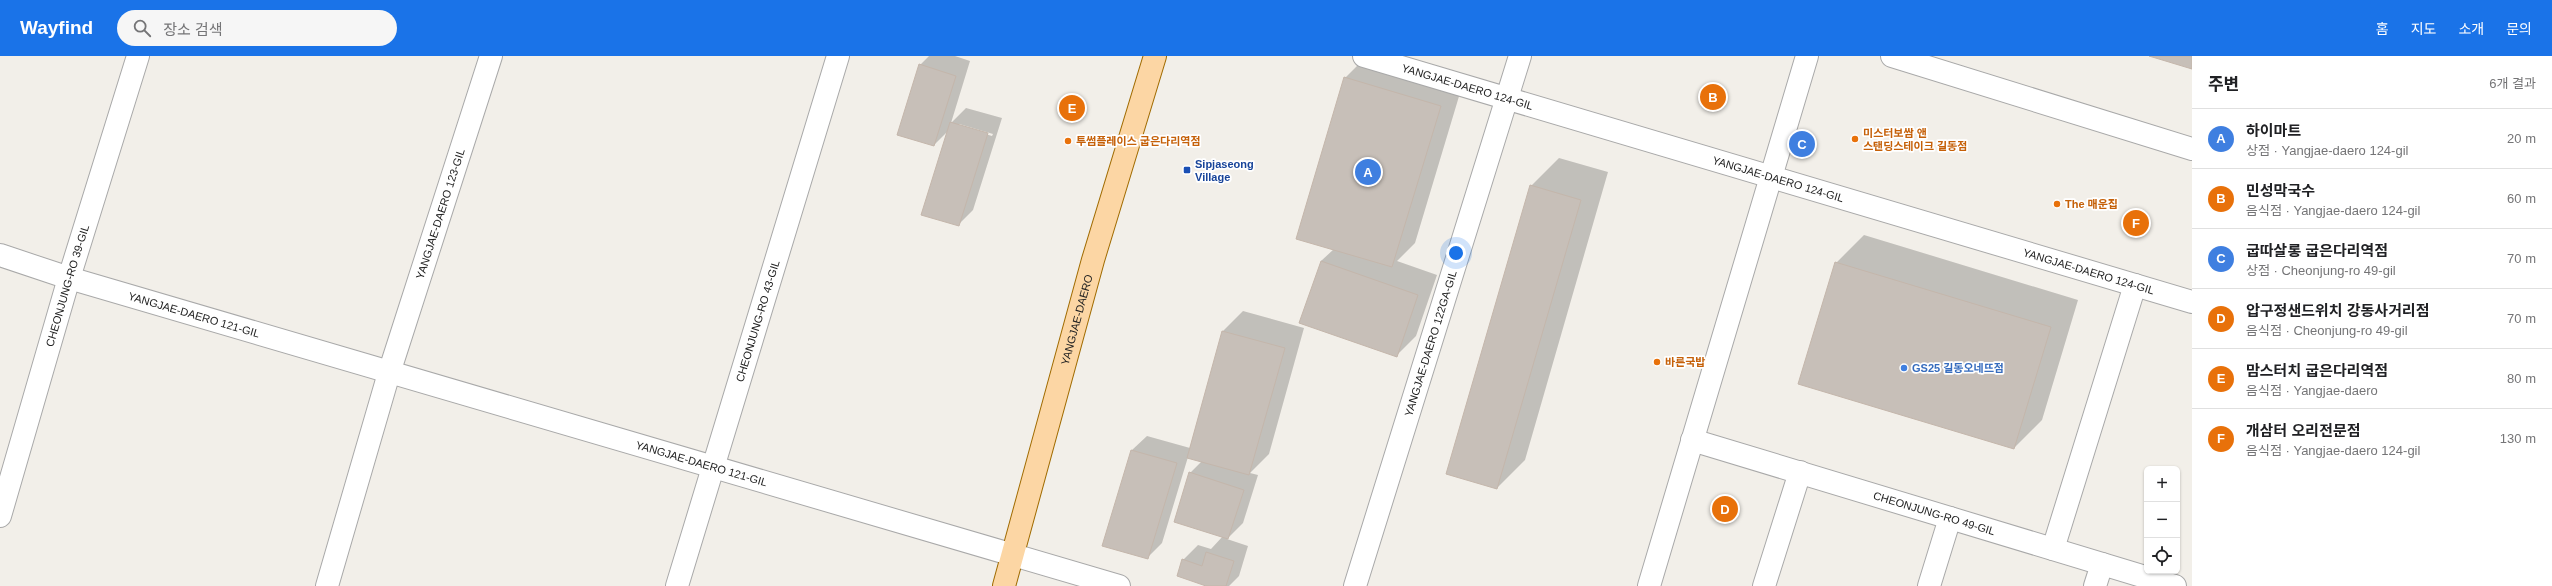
<!DOCTYPE html>
<html lang="ko">
<head>
<meta charset="utf-8">
<style>
	body { margin:0; font-family:Arial,"Noto Sans KR",sans-serif; background:#f6f6f6; color:#202124 }
	.controls { position:absolute; right:12px; bottom:12px; display:grid; overflow:hidden; border-radius:6px; box-shadow:0 1px 3px #0004 }
	.controls button { width:36px; height:36px; display:grid; place-items:center; padding:0; border:0; border-bottom:1px solid #e0e0e0; background:#fff; color:#202124; font:20px sans-serif }
	.you { position:absolute; left:1456px; top:197px; width:14px; height:14px; margin:-10px; border:3px solid #fff; border-radius:50%; background:#1a73e8; box-shadow:0 0 0 6px #1a73e833 }
	.badge { display:grid; place-items:center; width:26px; height:26px; border-radius:50%; background:#1a73e8; color:#fff; font-size:13px; font-weight:700 }
	.pin { position:absolute; translate:-50% -50%; border:2px solid #fff; box-shadow:0 1px 4px #0006 }
	.list { margin:0; padding:0; list-style:none }
	h2 { display:flex; justify-content:space-between; align-items:center; height:52px; margin:0; padding:0 16px; font-size:17px }
	h2 small { font-size:13px; font-weight:400; color:#757577 }
	.list li { display:grid; grid-template-columns:26px 1fr auto; gap:12px; align-items:center; box-sizing:border-box; height:60px; padding:0 16px; border-top:1px solid #e0e0e0 }
	.list b { display:block; font-size:15px; white-space:nowrap }
	.list p { margin:0; font-size:13px; white-space:nowrap; color:#757577 }
	.list em { font-size:13px; font-style:normal; color:#757577 }
	.icon { flex:none; width:22px; height:22px; fill:none; stroke:currentColor; stroke-width:2; stroke-linecap:round; stroke-linejoin:round }
	.map { position:relative; flex:none; width:2192px; height:530px; overflow:hidden }
	header { display:flex; align-items:center; gap:24px; box-sizing:border-box; height:56px; padding:0 20px; background:#1a73e8; color:#fff }
	header strong { font-size:19px }
	nav { display:flex; gap:22px; margin-inline-start:auto; font-size:14px }
	.search { width:280px; height:36px; background:#f6f6f6; display:flex; align-items:center; gap:10px; box-sizing:border-box; padding:0 14px; border-radius:22px; color:#757577; font-size:15px }
	main { display:flex }
	aside { flex:1; background:#fff }
	.map>svg:first-child { display:block }
	.shadow { fill:#0003; fill-rule:evenodd }
	.building { fill:#c7bfb8; stroke:#c4b6ab }
	.lines { fill:none; stroke-linecap:round; stroke-linejoin:round }
	.minor-casing { stroke:#a9a9a9; stroke-width:24 }
	.primary-casing { stroke:#a06b00; stroke-width:24 }
	.minor { stroke:#fff; stroke-width:22 }
	.primary { stroke:#fcd6a4; stroke-width:22 }
	.food-dot { fill:#e8710a; stroke:#fff; stroke-width:1.5 }
	.transit-dot { fill:#1a4fb4; stroke:#fff; stroke-width:1.5 }
	.shop-dot { fill:#3f7fe0; stroke:#fff; stroke-width:1.5 }
	.labels { text-anchor:middle; stroke-width:3.5; stroke-linejoin:round; paint-order:stroke }
	.street-label { font-size:11px; fill:#222; stroke:#fff }
	.food-label { font-size:11px; font-weight:bold; fill:#c56008; stroke:#fff; text-anchor:start }
	.transit-label { font-size:11px; font-weight:bold; fill:#164399; stroke:#fff; text-anchor:start }
	.shop-label { font-size:11px; font-weight:bold; fill:#366cbe; stroke:#fff; text-anchor:start }
</style>
</head>
<body>
<header>
<strong>Wayfind</strong>
<div class="search"><svg class="icon" aria-label="search" viewBox="0 0 24 24"><circle cx="10" cy="10" r="6"/><path d="M15 15l6 6"/></svg>장소 검색</div>
<nav><a>홈</a><a>지도</a><a>소개</a><a>문의</a></nav>
</header>
<main>
<div class="map">
<svg width="2192" height="530" viewBox="0 0 2192 530">
	<rect width="100%" height="100%" fill="#f2efe9"/>
	<path class="shadow" d="M929 0H955L970 5 951 67 966 52 1002 62 973 154 958 169 949 74 934 89 920 9ZM959 68 993 78 992 80 959 70Z
		M1367 0 1463 27 1415 187 1397 205 1437 219 1416 280 1396 300 1321 205 1334 193 1345 22Z
		M1559 102 1608 116 1525 404 1497 432 1531 130Z
		M1864 179 2078 244 2042 364 2014 392 1836 207Z
		M1243 255 1304 272 1269 398 1250 417 1258 419 1243 467 1227 483 1248 490 1239 520 1229 530H1209L1183 504 1198 489 1211 493 1223 480 1190 417 1202 405 1188 401 1162 487 1147 502 1132 394 1147 380 1190 392 1223 275Z"/>
	<path class="building" d="M2149 0H2192V13Z
		M919 8 956 20 934 90 897 79Z
		M1344 21 1441 50 1392 211 1296 183Z
		M950 66 988 77 959 170 921 159Z
		M1530 129 1581 144 1497 433 1446 418Z
		M1321 205 1418 239 1397 301 1299 267Z
		M1835 206 2051 271 2014 393 1798 328Z
		M1222 275 1285 292 1249 419 1187 402Z
		M1131 394 1177 407 1148 503 1102 490Z
		M1189 416 1244 434 1228 483 1174 466Z
		M1206 496 1234 505 1226 530H1206L1177 520 1182 503 1202 510Z"/>
	<g class="lines">
		<defs>
			<g id="minor">
				<path id="s1" d="M1364 0 2192 246"/>
				<path d="M1892 0 2192 93"/>
				<path id="s2" d="M0 199 69 222 1119 530"/>
				<path id="s3" d="M1692 384 2175 530"/>
				<path id="s4" d="M0 460 69 222 138 0"/>
				<path d="M2053 493 2135 229"/>
				<path id="s5" d="M327 530 389 317 491 0"/>
				<path id="s6" d="M677 530 838 0"/>
				<path id="s7" d="M1355 530 1520 0"/>
				<path d="M1649 530 1807 0"/>
				<path d="M1764 530 1800 416"/>
				<path d="M1929 530 1950 462"/>
				<path d="M2095 530 2102 508"/>
			</g>
			<g id="primary">
				<path id="s8" d="M1004 530 1093 204 1155 0"/>
			</g>
		</defs>
		<use href="#minor" class="minor-casing"/>
		<use href="#primary" class="primary-casing"/>
		<use href="#minor" class="minor"/>
		<use href="#primary" class="primary"/>
	</g>
	<g class="food-dot">
		<circle cx="1855" cy="83" r="4"/>
		<circle cx="1068" cy="85" r="4"/>
		<circle cx="2057" cy="148" r="4"/>
		<circle cx="1657" cy="306" r="4"/>
	</g>
	<rect class="transit-dot" x="1183" y="110" width="8" height="8" rx="2"/>
	<circle class="shop-dot" cx="1904" cy="312" r="4"/>
	<g class="labels">
		<g class="street-label">
			<text dy="4" stroke="none"><textPath href="#s1" startOffset="108">YANGJAE-DAERO 124-GIL</textPath></text>
			<text dy="4" stroke="none"><textPath href="#s1" startOffset="432">YANGJAE-DAERO 124-GIL</textPath></text>
			<text dy="4" stroke="none"><textPath href="#s5" startOffset="389">YANGJAE-DAERO 123-GIL</textPath></text>
			<text dy="4" stroke="none"><textPath href="#s1" startOffset="756">YANGJAE-DAERO 124-GIL</textPath></text>
			<text dy="4" stroke="none"><textPath href="#s4" startOffset="240">CHEONJUNG-RO 39-GIL</textPath></text>
			<text dy="4" stroke="none"><textPath href="#s2" startOffset="203">YANGJAE-DAERO 121-GIL</textPath></text>
			<text dy="4" stroke="none"><textPath href="#s8" startOffset="276">YANGJAE-DAERO</textPath></text>
			<text dy="4" stroke="none"><textPath href="#s6" startOffset="277">CHEONJUNG-RO 43-GIL</textPath></text>
			<text dy="4" stroke="none"><textPath href="#s7" startOffset="254">YANGJAE-DAERO 122GA-GIL</textPath></text>
			<text dy="4" stroke="none"><textPath href="#s2" startOffset="732">YANGJAE-DAERO 121-GIL</textPath></text>
			<text dy="4" stroke="none"><textPath href="#s3" startOffset="253">CHEONJUNG-RO 49-GIL</textPath></text>
		</g>
		<g class="food-label">
			<text x="1863" y="81">미스터보쌈 앤<tspan x="1863" dy="13">스탠딩스테이크 길동점</tspan></text>
			<text x="1076" y="89">투썸플레이스 굽은다리역점</text>
			<text x="2065" y="152">The 매운집</text>
			<text x="1665" y="310">바른국밥</text>
		</g>
		<g class="transit-label">
			<text x="1195" y="112">Sipjaseong<tspan x="1195" dy="13">Village</tspan></text>
		</g>
		<g class="shop-label">
			<text x="1912" y="316">GS25 길동오네뜨점</text>
		</g>
	</g>
</svg>
<div class="controls">
<button>+</button>
<button>−</button>
<button><svg class="icon" aria-label="locate" viewBox="0 0 24 24"><circle cx="12" cy="12" r="6"/><path d="M12 2v4M12 18v4M2 12h4M18 12h4"/></svg></button>
</div>
<div class="you"></div>
<div class="pin badge" style="left:1368px;top:116px;background:#3f7fe0">A</div>
<div class="pin badge" style="left:1713px;top:41px;background:#e8710a">B</div>
<div class="pin badge" style="left:1802px;top:88px;background:#3f7fe0">C</div>
<div class="pin badge" style="left:1725px;top:453px;background:#e8710a">D</div>
<div class="pin badge" style="left:1072px;top:52px;background:#e8710a">E</div>
<div class="pin badge" style="left:2136px;top:167px;background:#e8710a">F</div>
</div>
<aside>
<h2>주변<small>6개 결과</small></h2>
<ul class="list">
<li><span class="badge" style="background:#3f7fe0">A</span><div><b>하이마트</b><p>상점 · Yangjae-daero 124-gil</p></div><em>20 m</em></li>
<li><span class="badge" style="background:#e8710a">B</span><div><b>민성막국수</b><p>음식점 · Yangjae-daero 124-gil</p></div><em>60 m</em></li>
<li><span class="badge" style="background:#3f7fe0">C</span><div><b>굽따살롱 굽은다리역점</b><p>상점 · Cheonjung-ro 49-gil</p></div><em>70 m</em></li>
<li><span class="badge" style="background:#e8710a">D</span><div><b>압구정샌드위치 강동사거리점</b><p>음식점 · Cheonjung-ro 49-gil</p></div><em>70 m</em></li>
<li><span class="badge" style="background:#e8710a">E</span><div><b>맘스터치 굽은다리역점</b><p>음식점 · Yangjae-daero</p></div><em>80 m</em></li>
<li><span class="badge" style="background:#e8710a">F</span><div><b>개삼터 오리전문점</b><p>음식점 · Yangjae-daero 124-gil</p></div><em>130 m</em></li>
</ul>
</aside>
</main>
</body>
</html>
